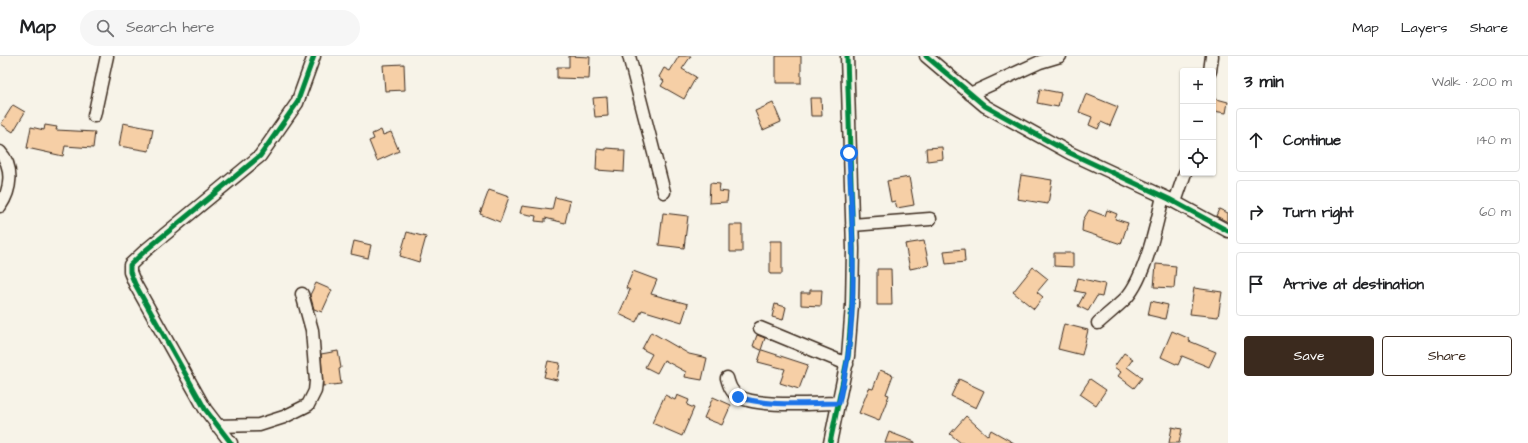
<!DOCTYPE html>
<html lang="en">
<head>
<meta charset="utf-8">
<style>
	body { margin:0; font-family:"Architects Daughter",sans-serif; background:#f6f6f6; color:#202124 }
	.controls { position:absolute; right:12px; top:12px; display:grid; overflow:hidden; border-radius:4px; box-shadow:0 1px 3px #0004 }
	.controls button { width:36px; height:36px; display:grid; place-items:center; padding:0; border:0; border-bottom:1px solid #e0e0e0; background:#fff; color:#202124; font:20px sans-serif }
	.stop { position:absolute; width:12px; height:12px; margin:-9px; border:3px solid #1a73e8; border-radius:50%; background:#fff }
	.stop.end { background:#1a73e8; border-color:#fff; box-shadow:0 1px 4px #0008 }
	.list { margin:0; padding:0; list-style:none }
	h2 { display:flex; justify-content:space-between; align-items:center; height:52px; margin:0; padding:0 16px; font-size:17px }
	h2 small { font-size:13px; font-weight:400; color:#757577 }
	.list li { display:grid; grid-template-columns:26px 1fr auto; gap:12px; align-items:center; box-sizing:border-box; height:64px; margin:0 8px 8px; padding:0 8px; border:1px solid #e0e0e0; border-radius:4px }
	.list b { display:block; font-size:15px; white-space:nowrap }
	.list em { font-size:13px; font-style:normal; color:#757577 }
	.actions { display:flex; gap:8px; padding:12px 16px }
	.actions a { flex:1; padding:9px 0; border:1px solid #3b2a1e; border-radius:4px; text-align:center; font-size:14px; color:#3b2a1e }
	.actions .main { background:#3b2a1e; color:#fff }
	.icon { flex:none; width:22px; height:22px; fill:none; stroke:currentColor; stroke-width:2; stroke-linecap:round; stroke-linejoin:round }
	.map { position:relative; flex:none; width:1228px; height:387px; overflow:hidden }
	header { display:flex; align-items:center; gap:24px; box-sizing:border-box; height:56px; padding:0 20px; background:#fff; border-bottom:1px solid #e0e0e0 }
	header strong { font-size:19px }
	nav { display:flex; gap:22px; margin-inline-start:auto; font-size:14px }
	.search { width:280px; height:36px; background:#f6f6f6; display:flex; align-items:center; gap:10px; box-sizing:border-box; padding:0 14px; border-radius:22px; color:#757577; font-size:15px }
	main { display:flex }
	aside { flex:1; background:#fff }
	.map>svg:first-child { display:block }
	.building { fill:#f6cfa6; stroke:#3b2a1e }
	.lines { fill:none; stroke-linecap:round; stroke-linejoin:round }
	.minor-casing { stroke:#3b2a1e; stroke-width:15 }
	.minor { stroke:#f7f3e8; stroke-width:12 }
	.cycleway-casing { stroke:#f7f3e8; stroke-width:8 }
	.cycleway { stroke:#00873e; stroke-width:5 }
	.route { stroke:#1a73e8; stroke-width:5 }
</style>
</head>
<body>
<header>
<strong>Map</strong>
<div class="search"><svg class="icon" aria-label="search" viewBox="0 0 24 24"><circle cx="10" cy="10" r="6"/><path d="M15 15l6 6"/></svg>Search here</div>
<nav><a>Map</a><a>Layers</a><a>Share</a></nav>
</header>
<main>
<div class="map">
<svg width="1228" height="387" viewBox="0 0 1228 387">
	<rect width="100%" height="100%" fill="#f7f3e8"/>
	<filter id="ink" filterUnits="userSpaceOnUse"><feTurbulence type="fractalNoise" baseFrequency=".025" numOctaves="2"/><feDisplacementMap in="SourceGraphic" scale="8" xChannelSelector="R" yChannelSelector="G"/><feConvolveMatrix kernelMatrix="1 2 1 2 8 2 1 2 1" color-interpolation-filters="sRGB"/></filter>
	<g filter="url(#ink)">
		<path class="building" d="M569 0 590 1 589 23 557 22V11H569Z
			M679 0H691L682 13 696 21 684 43 661 30 664 25 659 21 664 12 670 15Z
			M776 0H801V27H776Z
			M404 8 405 34 385 35 383 9Z
			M1040 33 1061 37 1058 51 1037 47Z
			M1086 38 1118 51 1110 70 1101 66 1098 73 1089 69 1092 61 1079 56Z
			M607 41 608 60 595 61 593 42Z
			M810 42H821L822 60H811Z
			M1213 42 1228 46 1226 57 1213 55Z
			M773 47 781 66 763 74 755 55Z
			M13 49 25 56 13 76 1 68Z
			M123 67 153 73 149 95 119 90Z
			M45 69 57 71 56 74 95 76 93 92 65 90 63 100 27 92 31 71 44 74Z
			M381 74 383 79 391 76 399 95 377 105 369 85 374 83 372 78Z
			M942 91 943 103 927 105 926 92Z
			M606 92 620 93V95H625L624 116 596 114 597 93 606 94Z
			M1021 119 1052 124 1048 148 1017 143Z
			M909 121 914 149 897 152 895 145 891 146 887 125Z
			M710 127 720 128 719 135 728 136 727 146 709 147Z
			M489 134 509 141 500 166 480 158Z
			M555 141 570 145 565 167 545 162V166L535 165 536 160 520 157 522 150 552 154Z
			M1219 153 1228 157V166L1216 160Z
			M1089 154 1105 160 1107 154 1117 158 1115 163 1128 167 1121 188 1082 175 1083 164Z
			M663 157 688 160 684 192 659 189Z
			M730 169H742V196H730Z
			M407 176 426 181 419 206 400 200Z
			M354 185 371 189 368 202 351 198Z
			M770 185H782V218H770Z
			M924 185 929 209 910 213 905 188Z
			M964 193 965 206 946 208 944 195Z
			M1054 197H1073V211L1054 210Z
			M1156 208 1176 210 1174 232 1154 231Z
			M1033 211 1048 223 1037 236 1043 241 1034 253 1013 236Z
			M877 213H891L892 249H877Z
			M633 215 657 224 651 238 688 248 682 266 642 254 636 266 619 258 630 234 626 232Z
			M1078 222 1105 228 1102 241 1097 240 1088 255 1078 250 1085 237 1075 235Z
			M316 227 332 234 322 256 314 253 310 239Z
			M1194 232 1222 236 1218 261 1190 258Z
			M810 234H822L821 250 801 249V237H810Z
			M1151 245 1168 249 1165 263 1148 259Z
			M775 248 786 251 783 264 772 261Z
			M1064 268 1088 274 1082 299 1058 293Z
			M1172 275 1190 283 1189 285 1216 296 1209 311 1182 300 1178 309 1161 301Z
			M651 276 689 298 707 302 702 324 685 321 686 316 664 304 657 317 645 311 652 298 642 293Z
			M757 279 765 282 761 294 753 290Z
			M762 294 808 309 799 333 780 327 785 313 758 306Z
			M338 295 341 312 339 313 341 328 323 330 321 298Z
			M1124 297 1133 303 1127 311 1142 322 1134 332 1118 320 1121 316 1114 311Z
			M548 305 560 307 557 324 544 321Z
			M880 314 893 319 886 338 889 339 879 365 859 357 869 332 873 333Z
			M959 323 984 335 976 352 951 340Z
			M1090 323 1106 334 1096 349 1080 338Z
			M665 339 675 344 677 339 689 344 687 349 694 352 682 380 652 367Z
			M713 341 731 349 722 369 704 362Z
			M966 360 988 380 991 374 1014 387H961L950 378Z
			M1172 371 1182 373 1179 387H1169Z
			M889 376 915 386V387H885Z"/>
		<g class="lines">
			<defs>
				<path id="minor" d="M629 0 664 136
					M926 0 985 50 1070 97 1169 143 1228 175
					M1210 15 1212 0
					M970 38 1040 6 1060 0
					M94 60 107 0
					M0 96C14 111 11 134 0 150
					M1175 146 1185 117
					M852 169 930 163
					M1098 267C1107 259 1117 251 1126 242 1145 222 1157 167 1163 140
					M760 272 847 308
					M727 322C729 329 731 336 738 340 756 352 816 347 839 347
					M217 370 259 369 284 361 308 349 315 335 316 325 312 274 302 238
					M231 387 205 353 135 228 130 216V209L146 194 260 100 297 47 314 0
					M830 387 848 300 852 249 853 193 847 0"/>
			</defs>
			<use href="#minor" class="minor-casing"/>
			<use href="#minor" class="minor"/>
			<defs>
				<path id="cycleway" d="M926 0 985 50 1070 97 1169 143 1228 175
					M231 387 205 353 135 228 130 216V209L146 194 260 100 297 47 314 0
					M830 387 848 300 852 249 853 193 847 0"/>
			</defs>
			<use href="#cycleway" class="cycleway-casing"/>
			<use href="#cycleway" class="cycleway"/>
		</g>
	</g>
	<g class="lines" filter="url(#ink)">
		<path class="route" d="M738 341C770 351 806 347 839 347 842 331 846 315 848 299 857 232 852 164 849 97"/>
	</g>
</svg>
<div class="controls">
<button>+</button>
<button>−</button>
<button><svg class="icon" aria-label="locate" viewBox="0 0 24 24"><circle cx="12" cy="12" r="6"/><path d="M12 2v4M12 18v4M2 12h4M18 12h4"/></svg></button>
</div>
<div class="stop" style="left:849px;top:97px"></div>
<div class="stop end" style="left:738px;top:341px"></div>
</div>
<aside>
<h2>3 min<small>Walk · 200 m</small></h2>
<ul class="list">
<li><svg class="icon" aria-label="ahead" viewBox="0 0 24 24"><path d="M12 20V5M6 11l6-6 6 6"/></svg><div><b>Continue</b></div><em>140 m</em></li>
<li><svg class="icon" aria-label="right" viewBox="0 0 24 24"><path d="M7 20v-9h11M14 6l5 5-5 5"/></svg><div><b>Turn right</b></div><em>60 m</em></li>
<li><svg class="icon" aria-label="arrive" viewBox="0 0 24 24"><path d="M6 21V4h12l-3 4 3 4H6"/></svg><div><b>Arrive at destination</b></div></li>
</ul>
<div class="actions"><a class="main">Save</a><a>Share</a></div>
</aside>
</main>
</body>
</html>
